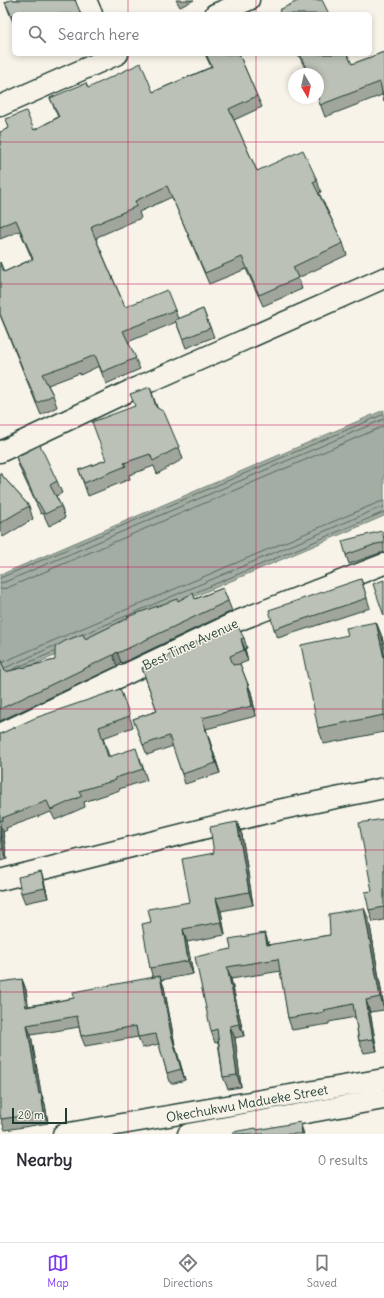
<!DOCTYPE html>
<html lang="en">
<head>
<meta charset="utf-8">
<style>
	body { margin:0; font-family:Delius,sans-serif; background:#f7f7f7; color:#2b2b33 }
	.compass { position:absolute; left:288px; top:68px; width:36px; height:36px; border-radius:50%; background:#fff; box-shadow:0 2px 6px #0003; rotate:171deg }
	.scale { position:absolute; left:12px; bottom:10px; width:55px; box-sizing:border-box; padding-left:4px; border:2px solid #1f3d34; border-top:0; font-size:11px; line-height:14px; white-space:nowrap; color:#1f3d34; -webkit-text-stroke:3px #f7f3e8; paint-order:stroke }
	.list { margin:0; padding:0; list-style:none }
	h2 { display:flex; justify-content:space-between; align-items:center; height:52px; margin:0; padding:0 16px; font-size:17px }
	h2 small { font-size:13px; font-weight:400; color:#7c7c81 }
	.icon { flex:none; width:22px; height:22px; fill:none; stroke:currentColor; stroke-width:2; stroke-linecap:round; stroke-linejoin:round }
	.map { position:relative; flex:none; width:384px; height:1134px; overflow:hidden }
	.search { position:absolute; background:#fff; box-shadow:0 2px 6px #0003; left:12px; right:12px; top:12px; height:44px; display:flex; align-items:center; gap:10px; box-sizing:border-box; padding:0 14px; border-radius:6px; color:#7c7c81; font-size:15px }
	.sheet { height:108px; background:#fff }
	nav { display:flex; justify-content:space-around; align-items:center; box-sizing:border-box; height:56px; border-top:1px solid #e1e1e2; background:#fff; font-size:11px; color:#7c7c81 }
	nav a { display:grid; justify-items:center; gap:2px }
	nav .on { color:#7c3aed }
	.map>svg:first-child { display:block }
	.water { fill:#a4ada3; stroke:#6f8077 }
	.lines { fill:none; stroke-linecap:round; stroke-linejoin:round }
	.shore { stroke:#546a60; stroke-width:1 }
	.minor-casing { stroke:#1f3d34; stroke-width:23 }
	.minor { stroke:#f7f3e8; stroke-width:20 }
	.wall { fill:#a1a69d; stroke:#1f3d34 }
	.shaded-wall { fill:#83877f; stroke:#1f3d34 }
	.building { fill:#bbc1b6; stroke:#1f3d34 }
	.grid { fill:none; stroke:#c2185b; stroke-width:1; stroke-opacity:0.55 }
	.labels { text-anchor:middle; stroke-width:3; stroke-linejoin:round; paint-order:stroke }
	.street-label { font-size:13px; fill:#1f3d34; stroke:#f7f3e8 }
</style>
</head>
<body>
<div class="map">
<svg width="384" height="1134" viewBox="0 0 384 1134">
	<rect width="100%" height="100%" fill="#f7f3e8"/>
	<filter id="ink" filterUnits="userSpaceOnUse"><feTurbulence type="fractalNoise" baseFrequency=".025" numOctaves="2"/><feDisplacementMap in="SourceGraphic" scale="8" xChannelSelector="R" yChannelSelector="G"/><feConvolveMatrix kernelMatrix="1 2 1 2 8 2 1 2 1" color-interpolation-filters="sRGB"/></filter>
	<g filter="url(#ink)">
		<path class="water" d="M384 410V516L0 679V575Z"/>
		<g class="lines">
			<path class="shore" d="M0 578 384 414
				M0 583 5 582 384 419
				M0 589 7 588 384 426
				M194 593 384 512
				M84 634 379 508 384 507
				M3 662 377 503 384 501
				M5 668 54 646
				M13 669 54 652"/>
			<defs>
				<path id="minor" d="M86 0 92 14
					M215 14 249 0
					M0 106 118 54
					M0 452 129 391 384 278
					M0 734 240 620 384 564
					M0 880 278 810 384 788
					M63 1134 384 1079
					M188 1134 384 1099"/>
			</defs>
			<use href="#minor" class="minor-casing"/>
			<use href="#minor" class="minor"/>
		</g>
		<path class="wall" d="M11 0H75V1L14 14V24L10 15 5 2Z
			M176 0H194L180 7Z
			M384 52 382 95 325 117 318 98V74H308L298 54H347L352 64Z
			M205 54H239L257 96 262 107 234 120 257 171 317 180 321 192 319 193 343 243 347 255 298 278 302 289 263 306 246 269 209 284 172 197 139 212 141 218 97 237V239H96L125 307 175 310 178 319 203 309 214 337 186 348 176 322 128 342 140 369 106 384 99 366 80 375V373L48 385 53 395 57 407 41 415 0 315V262L4 272 32 259 20 231 0 239V132L34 130 58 117 50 98 88 88 153 92 211 67Z
			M150 387 157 407 179 447 183 459 157 474 154 466 129 475 130 479 88 496 79 470 106 460 135 406Z
			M16 457 57 481 62 493 56 496 61 506 65 518 49 526 43 513 41 514 20 469Z
			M0 473 29 506 33 519 3 537 0 531Z
			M384 536V553H380L349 564 346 555Z
			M361 579 370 608 278 638 274 629Z
			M223 588 232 611 122 663 121 662 117 666 0 721V657L5 672 55 660 85 639 178 601 195 599Z
			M376 622 382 637 384 646V732L324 744 318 728 348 635Z
			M244 638 247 648 245 649 248 661 240 664 251 692 256 716 206 729 220 773 185 784 173 746 147 755 137 729 133 719 157 711 142 668Z
			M120 689 133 727 103 738 109 756 140 758 147 780 119 789 120 790 84 802 85 807 55 820 51 812 6 828 7 830 3 832 7 859 0 861V734Z
			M384 819V920L373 922 369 910Z
			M237 822 242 835 253 905 221 911 225 935 187 942 193 974 161 980 164 987 175 1045 185 1080 171 1084 167 1073 159 1044 142 1048 138 1037 85 1046 81 1036 79 1027 31 1035 41 1093 45 1104 48 1123 5 1130 1 1119 22 979 26 990 28 1006 74 998 153 978 150 968 151 922 190 902 214 853Z
			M44 881 48 898 25 903 21 893Z
			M369 920 384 1006V1010L370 1012 377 1051 364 1053 359 1041 355 1017 329 1022V1024L292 1030 288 1018 281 971 231 979 244 1036 235 1038 241 1087 228 1089 223 1077 218 1042 215 1043 211 1031 231 949 265 933 269 945 330 935Z"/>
		<path class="shaded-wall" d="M376 622 382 637 384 646V658Z
			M241 639 245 649 248 661 244 650Z
			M117 652 121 662 117 666 113 655Z
			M247 682 251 692 256 716 252 706Z
			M202 718 206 729 220 773 216 763Z
			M237 822 242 835 253 905 249 892Z
			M0 825 3 832 7 859 3 849 0 830Z
			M41 872 44 881 48 898 45 888Z
			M216 898 221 911 225 935 221 922Z
			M364 908 369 920 384 1008 380 997Z
			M183 929 187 942 193 974 188 961Z
			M265 933 269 945H267Z
			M227 967 231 979 244 1036 239 1024Z
			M160 976 164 987 175 1045 185 1080 181 1069 171 1034Z
			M22 979 26 990 30 1017 26 1007Z
			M366 1000 370 1012 377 1051 373 1039Z
			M27 1025 31 1035 43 1104 39 1094Z
			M230 1026 235 1038 241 1087 237 1075Z
			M41 1093 45 1104 48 1123 44 1113Z
			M300 1122 304 1134H302Z"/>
		<path class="building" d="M11 0H75L81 14H14V21L5 2Z
			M300 0H322L329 14H281L279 10Z
			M384 52V102L380 82 320 105 318 98V74H309L300 54H347L352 64Z
			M206 54H239L257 96 229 109 257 171 303 150 317 180 313 182 343 243 293 267 298 278 259 295 242 257 205 273 167 186 135 201 137 206 92 226 93 227 91 228 125 307 167 290 175 310 123 331 136 358 102 372 95 355 76 363V362L42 374 53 395 37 403 0 314V262L4 272 33 259 16 220 0 226V132L9 128 6 119 26 111 34 130 59 117 50 98 86 83 88 88 141 63 153 92 212 67Z
			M203 309 210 328 183 339 175 320Z
			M150 387 156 407 164 412 179 447 153 461 150 454 124 463 126 466 84 483 79 470 106 460 92 422 135 406 130 394Z
			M40 445 57 481 50 485 61 506 45 514 38 502 37 503 16 457Z
			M0 473 29 506 0 523Z
			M382 531 384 539V544L382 543 376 544 346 555 342 541Z
			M361 579 367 598 274 629 269 610Z
			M384 580V616L373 584Z
			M223 588 228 601 118 653 117 652 113 655 0 709V657L5 672 55 660V647L65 641 83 634 85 639 128 618 127 617 177 599 178 601 193 593 195 599Z
			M376 622 384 658V715L318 728 301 645 348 635 346 628Z
			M236 623 244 638 241 639 244 650 230 656 233 665 240 664 247 682 252 706 202 718 216 763 182 774 169 736 143 745 133 719 157 711 142 668Z
			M120 689 130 716 99 727 108 757 136 748 143 769 115 778 116 780 79 791 82 796 51 810 47 801 2 818 3 820 0 821V734L35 718Z
			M384 819V907L369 910 365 892 372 891 359 823Z
			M237 822 249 892 216 898 221 922 183 929 188 961 150 968 142 924 151 922 148 909 190 902 182 859 214 853 210 827Z
			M0 830 3 849H0Z
			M41 872 45 888 21 893 18 877Z
			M364 908 380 997 366 1000 373 1039 359 1041 353 1004 324 1010 325 1012 288 1018 278 959 227 967 239 1024 230 1026 237 1075 223 1077 217 1029 211 1031 195 957 231 949 229 939 265 933 267 945 330 935 329 914Z
			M160 976 171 1034 181 1069 167 1073 156 1034 138 1037 136 1026 81 1036 77 1016 27 1025 39 1094 41 1093 44 1113 1 1119 0 1113V982L22 979 26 1007 74 998 73 992Z
			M300 1122 302 1134H234L233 1132 256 1128 257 1130Z"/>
	</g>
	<path class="grid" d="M128 0V14M256 0V14M128 54V1134M256 54V1134M0 142H384M0 284H384M0 425H384M0 567H384M0 709H384M0 850H384M0 992H384"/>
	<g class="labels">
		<g class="street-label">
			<text transform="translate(190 644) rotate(-25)" y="5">Best Time Avenue</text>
			<text transform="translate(247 1103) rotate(-10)" y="5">Okechukwu Madueke Street</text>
		</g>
	</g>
</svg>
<svg class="compass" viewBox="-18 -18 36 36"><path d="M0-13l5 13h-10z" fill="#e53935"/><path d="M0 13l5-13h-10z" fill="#7c7c81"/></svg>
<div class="scale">20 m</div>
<div class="search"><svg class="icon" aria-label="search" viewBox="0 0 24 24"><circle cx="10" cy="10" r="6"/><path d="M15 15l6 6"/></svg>Search here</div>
</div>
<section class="sheet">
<h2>Nearby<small>0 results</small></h2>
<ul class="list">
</ul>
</section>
<nav>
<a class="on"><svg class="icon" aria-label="map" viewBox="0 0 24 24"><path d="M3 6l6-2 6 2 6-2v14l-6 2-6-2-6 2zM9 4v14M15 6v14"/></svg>Map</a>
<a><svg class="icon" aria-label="directions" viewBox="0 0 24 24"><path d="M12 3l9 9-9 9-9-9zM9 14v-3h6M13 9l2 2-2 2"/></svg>Directions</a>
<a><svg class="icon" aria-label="saved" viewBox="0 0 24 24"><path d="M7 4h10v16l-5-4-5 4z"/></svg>Saved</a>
</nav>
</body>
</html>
